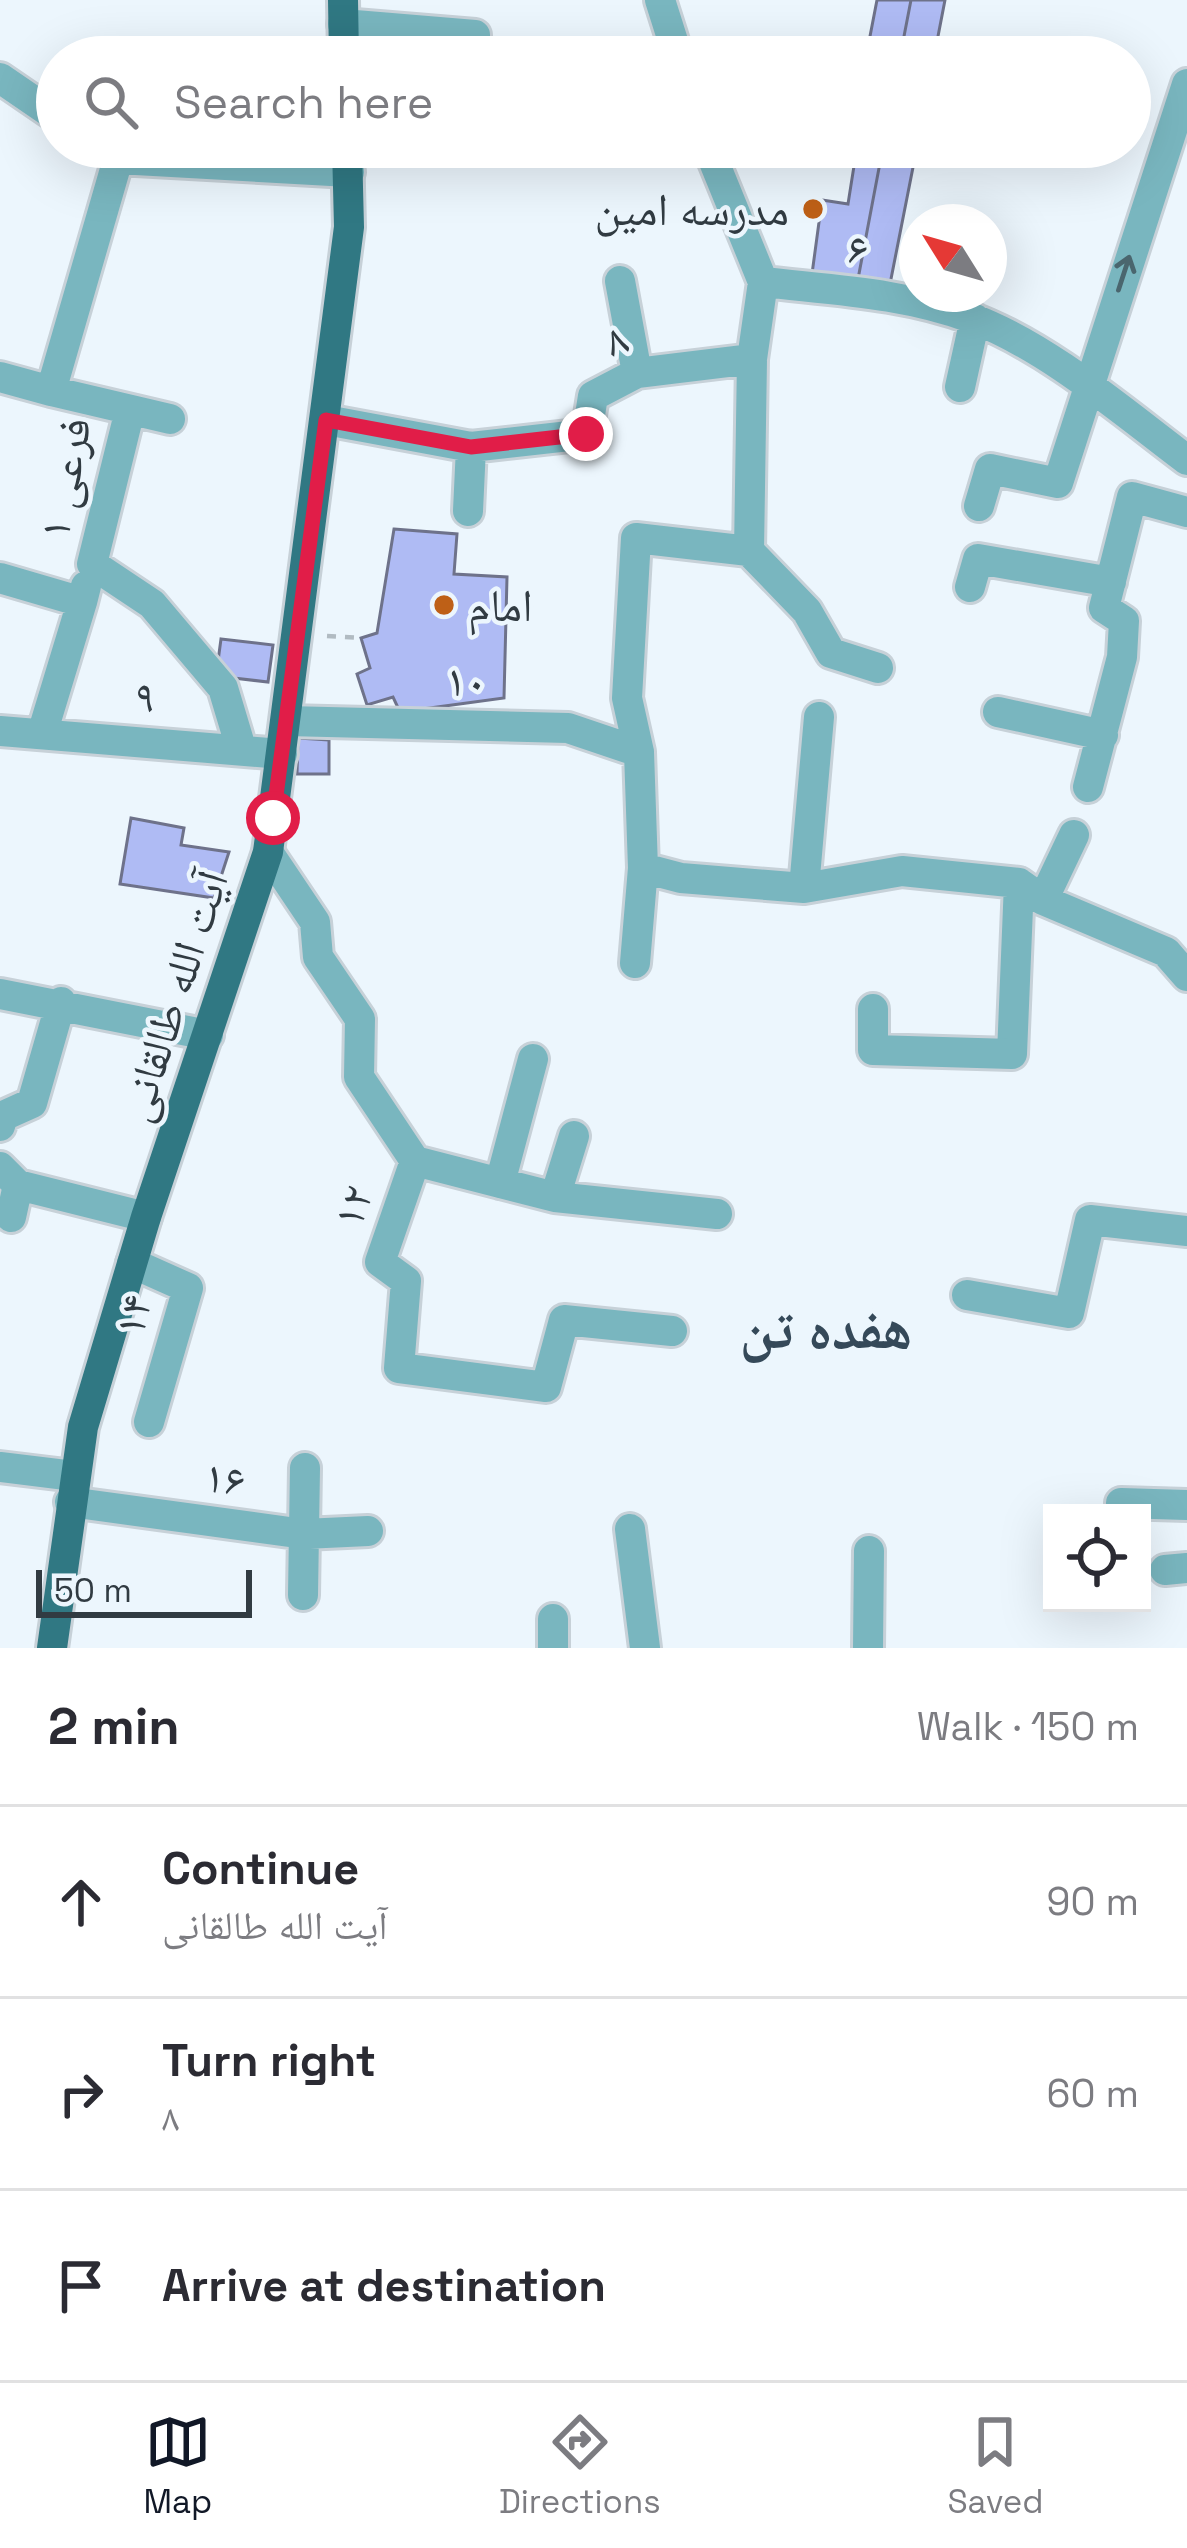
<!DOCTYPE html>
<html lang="en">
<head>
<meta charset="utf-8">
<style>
	body { margin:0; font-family:"Space Grotesk","Noto Naskh Arabic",sans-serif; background:#f2f2f3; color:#2b2b33 }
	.controls { position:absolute; right:36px; bottom:36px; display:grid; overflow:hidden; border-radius:0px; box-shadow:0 12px 48px #0002 }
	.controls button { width:108px; height:108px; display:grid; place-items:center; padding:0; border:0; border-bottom:3px solid #e1e1e2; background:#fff; color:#2b2b33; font:60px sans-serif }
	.compass { position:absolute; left:899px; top:204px; width:108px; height:108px; border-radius:50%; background:#fff; box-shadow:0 12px 48px #0002; rotate:307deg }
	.scale { position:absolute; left:36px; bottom:30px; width:216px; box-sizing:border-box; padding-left:12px; border:6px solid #313b42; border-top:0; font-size:33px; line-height:42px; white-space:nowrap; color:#313b42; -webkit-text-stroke:9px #ecf6fd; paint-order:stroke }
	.stop { position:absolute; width:36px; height:36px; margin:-27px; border:9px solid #e11d48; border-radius:50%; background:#fff }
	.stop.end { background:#e11d48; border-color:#fff; box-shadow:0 3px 12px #0008 }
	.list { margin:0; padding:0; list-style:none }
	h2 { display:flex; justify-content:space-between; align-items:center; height:156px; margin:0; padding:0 48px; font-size:51px }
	h2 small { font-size:39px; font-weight:400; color:#7c7c81 }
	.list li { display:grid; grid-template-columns:78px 1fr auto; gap:36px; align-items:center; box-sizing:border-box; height:192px; padding:0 48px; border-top:3px solid #e1e1e2 }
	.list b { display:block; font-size:45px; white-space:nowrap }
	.list p { margin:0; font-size:39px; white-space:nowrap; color:#7c7c81 }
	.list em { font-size:39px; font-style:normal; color:#7c7c81 }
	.icon { flex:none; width:66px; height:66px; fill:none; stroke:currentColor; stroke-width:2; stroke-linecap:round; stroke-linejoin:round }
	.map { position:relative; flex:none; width:1187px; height:1648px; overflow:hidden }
	.search { position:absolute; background:#fff; box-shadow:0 12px 48px #0002; left:36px; right:36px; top:36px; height:132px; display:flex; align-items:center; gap:30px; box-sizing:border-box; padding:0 42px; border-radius:66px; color:#7c7c81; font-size:45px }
	.sheet { height:732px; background:#fff }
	nav { display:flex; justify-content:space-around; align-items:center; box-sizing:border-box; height:168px; border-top:3px solid #e1e1e2; background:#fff; font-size:33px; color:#7c7c81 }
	nav a { display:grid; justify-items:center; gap:6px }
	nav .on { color:#111827 }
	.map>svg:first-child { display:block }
	.building { fill:#afbbf4; stroke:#6e728a; stroke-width:3 }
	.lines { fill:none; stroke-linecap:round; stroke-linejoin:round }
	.minor-casing { stroke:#c7d1d8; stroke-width:36 }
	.major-casing { stroke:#c7d1d8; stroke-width:36 }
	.path { stroke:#b1bbc2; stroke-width:4.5; stroke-dasharray:9 9; stroke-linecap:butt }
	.minor { stroke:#79b6bf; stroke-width:30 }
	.major { stroke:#307883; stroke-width:30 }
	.oneway { stroke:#4a666e }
	.route { stroke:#e11d48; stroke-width:15 }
	.poi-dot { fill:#be6017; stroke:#ecf6fd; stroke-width:4.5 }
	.labels { text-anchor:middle; stroke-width:9; stroke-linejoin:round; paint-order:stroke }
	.poi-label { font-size:45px; fill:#313b42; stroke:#ecf6fd; text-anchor:end }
	.street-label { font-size:45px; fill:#313b42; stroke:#ecf6fd }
	.district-label { font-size:57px; font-weight:bold; fill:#354959; stroke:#ecf6fd }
</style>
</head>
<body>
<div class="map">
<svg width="1187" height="1648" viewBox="0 0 1187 1648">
	<rect width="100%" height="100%" fill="#ecf6fd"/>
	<path class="building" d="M877 0H911L900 57H866Z
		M911 0H945L934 57H900Z
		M848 147H883L858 279 812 274 822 200 848 204 854 166 844 164Z
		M883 147H917L890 284 858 279Z
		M394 529 457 534 454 574 507 577 504 698 400 712 393 697 367 705 357 674 370 668 361 638 377 633Z
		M221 639 273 645 268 682 216 676Z
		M298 738 329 740V774H297Z
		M131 818 184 828 181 845 229 852 214 898 120 884Z"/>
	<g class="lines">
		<defs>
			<path id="minor" d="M660 0 678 57
				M343 24 475 35
				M0 78 57 117
				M708 147 763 282
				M118 159 51 391 170 419
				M118 159 349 172
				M620 281 637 373
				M763 282C832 290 905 293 971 318 1047 346 1123 412 1187 460
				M0 377 51 391
				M960 387 975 319
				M130 410 92 564 152 604 223 688 241 748
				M326 420 471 447 587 434 593 396 637 373 752 359 763 282
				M979 506 990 469 1058 483 1187 84
				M468 511 471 447
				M749 551 752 359
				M0 578 82 602 86 586
				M970 587 978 559 1111 582
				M998 712 1103 735
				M287 721 568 728 639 752
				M0 731 282 754
				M42 734 82 602
				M1088 787 1122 657 1124 621 1104 608 1132 497 1187 512
				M268 852 315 922 318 957 360 1019 359 1077 415 1161 380 1262 406 1281 399 1368 546 1387 564 1320 672 1331
				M643 868 681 878 804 888 902 871 1019 883 1043 900 1166 952 1187 976
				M804 888 819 717
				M1043 900 1074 835
				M635 963 643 868 639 752 627 698 636 538 749 551 807 611 831 653 878 668
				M0 994 208 1035
				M873 1009V1050L1012 1054 1019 883
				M0 1126 3 1116 32 1103 61 1002
				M415 1161 555 1197 717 1214
				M0 1167 18 1185 11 1217
				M500 1183 533 1059
				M18 1185 146 1217
				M555 1197 574 1136
				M132 1263 188 1288 149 1422
				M967 1295 1069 1313 1090 1220 1187 1231
				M0 1467 74 1476
				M70 1502 304 1534 368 1531
				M1121 1503 1187 1505
				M630 1529 645 1648
				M1165 1570 1187 1568
				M303 1595 305 1468
				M553 1619V1648
				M868 1648 869 1551"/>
			<path id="major" d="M343 0 344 57
				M52 1648 83 1427 146 1217 268 852 349 227 347 147"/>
		</defs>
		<use href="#minor" class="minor-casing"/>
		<use href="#major" class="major-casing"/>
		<path class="path" d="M327 636 361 638"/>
		<use href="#minor" class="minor"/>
		<use href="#major" class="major"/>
	</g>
	<defs><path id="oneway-shaft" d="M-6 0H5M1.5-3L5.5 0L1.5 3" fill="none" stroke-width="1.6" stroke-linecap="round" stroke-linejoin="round" transform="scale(3)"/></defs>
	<use class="oneway" href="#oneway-shaft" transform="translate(1124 273) rotate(-72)"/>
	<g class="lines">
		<path class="route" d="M273 818 326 420 471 447 586 434"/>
	</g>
	<g class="poi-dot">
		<circle cx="813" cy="209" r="12"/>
		<circle cx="444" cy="605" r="12"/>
	</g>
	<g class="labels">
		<g class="poi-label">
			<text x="789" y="225">مدرسه امین</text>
			<text x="468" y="621" text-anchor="start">امام</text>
		</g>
		<g class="street-label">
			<text transform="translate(858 248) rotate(7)" y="16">۶</text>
			<text transform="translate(616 339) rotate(-20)" y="16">۸</text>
			<text transform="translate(64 478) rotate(-79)" y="16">فرعی ۱</text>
			<text transform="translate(466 680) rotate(1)" y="16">۱۰</text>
			<text transform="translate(145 696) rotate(4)" y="16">۹</text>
			<text transform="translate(173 996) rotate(-72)" y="16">آیت الله طالقانی</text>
			<text transform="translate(352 1206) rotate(-71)" y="16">۱۲</text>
			<text transform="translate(132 1315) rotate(-76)" y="16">۱۴</text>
			<text transform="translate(225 1478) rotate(8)" y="16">۱۶</text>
		</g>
		<g class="district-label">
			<text x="826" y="1349">هفده تن</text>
		</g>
	</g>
</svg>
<div class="controls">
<button><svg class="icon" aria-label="locate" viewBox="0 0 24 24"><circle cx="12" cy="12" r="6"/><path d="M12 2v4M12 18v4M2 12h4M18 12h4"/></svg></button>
</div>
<svg class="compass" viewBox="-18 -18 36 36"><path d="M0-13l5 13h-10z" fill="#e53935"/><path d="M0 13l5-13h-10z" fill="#7c7c81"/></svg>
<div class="scale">50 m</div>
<div class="stop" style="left:273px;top:818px"></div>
<div class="stop end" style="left:586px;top:434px"></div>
<div class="search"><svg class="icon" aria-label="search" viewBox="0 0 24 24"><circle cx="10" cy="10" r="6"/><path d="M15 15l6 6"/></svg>Search here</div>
</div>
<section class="sheet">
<h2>2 min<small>Walk · 150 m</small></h2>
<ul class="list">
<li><svg class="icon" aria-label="ahead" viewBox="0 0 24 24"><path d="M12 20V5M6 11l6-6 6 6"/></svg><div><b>Continue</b><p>آیت الله طالقانی</p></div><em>90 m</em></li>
<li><svg class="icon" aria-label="right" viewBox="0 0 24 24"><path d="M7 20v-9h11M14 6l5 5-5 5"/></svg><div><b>Turn right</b><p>۸</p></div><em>60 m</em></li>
<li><svg class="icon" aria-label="arrive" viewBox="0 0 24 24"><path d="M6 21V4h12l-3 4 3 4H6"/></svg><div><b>Arrive at destination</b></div></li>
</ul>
</section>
<nav>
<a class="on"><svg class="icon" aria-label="map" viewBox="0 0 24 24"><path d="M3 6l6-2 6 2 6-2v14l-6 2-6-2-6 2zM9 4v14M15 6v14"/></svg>Map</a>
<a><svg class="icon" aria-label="directions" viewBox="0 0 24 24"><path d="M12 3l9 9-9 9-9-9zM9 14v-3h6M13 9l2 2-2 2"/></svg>Directions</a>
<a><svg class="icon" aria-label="saved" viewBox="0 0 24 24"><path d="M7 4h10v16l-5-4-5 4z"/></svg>Saved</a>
</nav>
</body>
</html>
